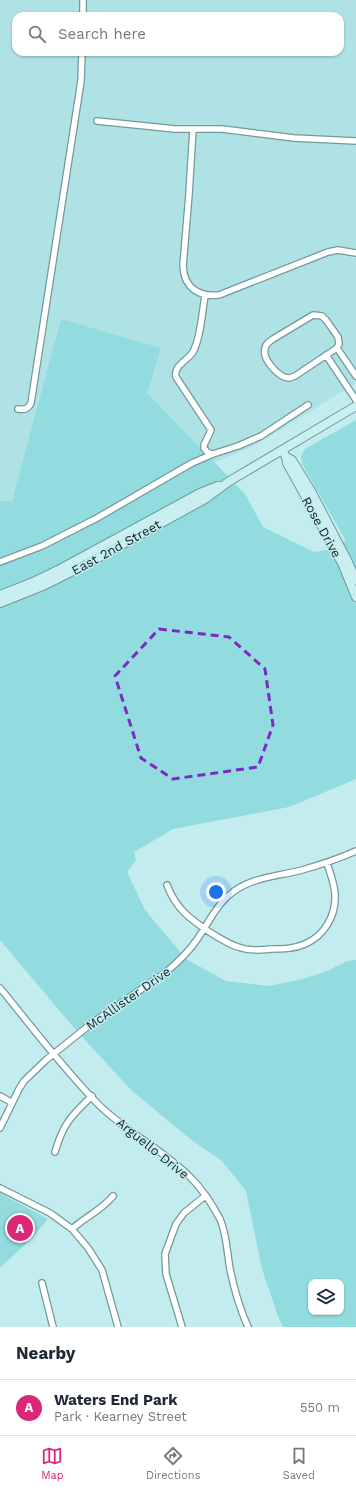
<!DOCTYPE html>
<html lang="en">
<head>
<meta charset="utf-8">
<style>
	body { margin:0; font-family:"Work Sans",sans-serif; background:#f6f6f7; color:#1f2937 }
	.controls { position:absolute; right:12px; bottom:12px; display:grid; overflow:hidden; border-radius:8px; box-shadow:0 1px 3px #0004 }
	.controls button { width:36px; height:36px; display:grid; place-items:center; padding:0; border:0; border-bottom:1px solid #e0e1e3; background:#fff; color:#1f2937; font:20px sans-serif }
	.you { position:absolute; left:216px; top:892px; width:14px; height:14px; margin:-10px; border:3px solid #fff; border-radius:50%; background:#1a73e8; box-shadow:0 0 0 6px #1a73e833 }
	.badge { display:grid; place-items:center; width:26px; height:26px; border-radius:50%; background:#db2777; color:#fff; font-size:13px; font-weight:700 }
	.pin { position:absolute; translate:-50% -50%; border:2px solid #fff; box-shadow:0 1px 4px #0006 }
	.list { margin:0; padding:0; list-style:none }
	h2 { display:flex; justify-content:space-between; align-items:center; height:52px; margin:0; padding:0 16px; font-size:17px }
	h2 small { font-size:13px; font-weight:400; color:#747a83 }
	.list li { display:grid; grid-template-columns:26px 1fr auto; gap:12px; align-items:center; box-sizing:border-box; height:56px; padding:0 16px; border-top:1px solid #e0e1e3 }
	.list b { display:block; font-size:15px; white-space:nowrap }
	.list p { margin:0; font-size:13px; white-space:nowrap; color:#747a83 }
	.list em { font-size:13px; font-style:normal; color:#747a83 }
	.icon { flex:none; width:22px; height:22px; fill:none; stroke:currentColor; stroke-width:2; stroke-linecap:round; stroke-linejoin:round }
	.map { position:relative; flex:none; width:356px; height:1327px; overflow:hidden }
	.search { position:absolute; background:#fff; box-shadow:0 1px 3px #0004; left:12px; right:12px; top:12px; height:44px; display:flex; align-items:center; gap:10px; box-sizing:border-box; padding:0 14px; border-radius:12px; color:#747a83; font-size:15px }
	.sheet { height:108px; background:#fff }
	nav { display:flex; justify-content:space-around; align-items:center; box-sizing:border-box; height:56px; border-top:1px solid #e0e1e3; background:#fff; font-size:11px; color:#747a83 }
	nav a { display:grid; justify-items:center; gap:2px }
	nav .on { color:#db2777 }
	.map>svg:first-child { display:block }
	.built { fill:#afe2e4; fill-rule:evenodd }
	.green { fill:#92dce0; fill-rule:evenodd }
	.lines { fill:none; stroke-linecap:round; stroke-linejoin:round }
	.minor-casing { stroke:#72999b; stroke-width:8 }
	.secondary-casing { stroke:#72999b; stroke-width:10 }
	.minor { stroke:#fff; stroke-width:5.5 }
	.secondary { stroke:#c9eff1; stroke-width:8 }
	.marked { fill:none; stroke:#7b2cbf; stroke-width:3; stroke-dasharray:8 5; stroke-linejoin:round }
	.labels { text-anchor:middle; stroke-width:3; stroke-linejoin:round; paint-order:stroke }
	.street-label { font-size:13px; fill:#152526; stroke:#c3ecee }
</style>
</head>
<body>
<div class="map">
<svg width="356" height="1327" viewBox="0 0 356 1327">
	<rect width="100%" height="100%" fill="#c3ecee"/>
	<path class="built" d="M0 0H356V383L254 446 174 479 61 550 0 501ZM16 16H340V52H16Z"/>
	<path class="green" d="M61 319 161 348 147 393 245 494 263 527 314 552 326 550 346 541 302 464 301 456 305 449 356 420V779L289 807 173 829 134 852 136 860 127 872 145 910 186 959 226 981 269 986 299 980 327 971 347 961 356 960V1327H283L278 1316 262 1269 246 1191 222 1161 193 1141 131 1090 75 1029 0 940V501H12ZM311 1282H341V1312H311Z
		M0 1193 48 1219 33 1237 0 1268Z"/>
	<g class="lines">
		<defs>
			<path id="minor" d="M83 0V16
				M97 121 175 129H222L294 138 356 141
				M193 129 189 194 183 266C184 288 199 297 219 295L328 252 338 250 356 253
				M205 296C202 312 201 337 193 352 188 360 173 366 176 377L211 430 204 445V448L208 453 212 454
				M313 315 322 316 326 320 338 337 339 344 337 348 295 376C293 376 292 378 289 378 279 378 262 359 265 349 265 344 269 342 273 339Z
				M337 348 356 376
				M326 355 356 400
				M18 409C25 410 28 409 31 403L81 81 82 52
				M0 562 42 546 97 518 192 463 213 454 238 446 261 436 308 405
				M167 885C176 909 190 919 211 933 220 938 228 944 238 947 249 951 260 950 271 949 282 949 294 949 305 944 324 936 336 916 335 895 335 885 330 873 327 863
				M0 988C33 1028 64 1070 100 1106 128 1133 165 1151 192 1179 203 1190 213 1206 220 1219 227 1235 227 1253 230 1269 234 1289 240 1309 248 1327
				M0 1096 11 1102
				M0 1128 19 1089 24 1081 46 1060 92 1023 165 973C177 963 189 952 198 938 208 924 215 907 228 896 249 877 275 877 302 870 320 865 338 859 356 851
				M55 1152C63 1124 71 1116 92 1096
				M0 1188 50 1213 72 1229 88 1248 102 1270 118 1327
				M72 1229C85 1217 102 1210 113 1196
				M42 1283 53 1327
				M182 1327 166 1274 165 1254 176 1224 184 1213 205 1196"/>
			<path id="secondary" d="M283 451 286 457 287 463 342 563 356 597
				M286 457 292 460 311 491 348 562 356 580
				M0 595 33 582 62 568 200 493 218 486
				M0 603 45 585 85 565 205 499 228 482 356 406"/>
		</defs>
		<use href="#minor" class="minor-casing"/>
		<use href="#secondary" class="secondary-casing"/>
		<use href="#minor" class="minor"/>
		<use href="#secondary" class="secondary"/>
	</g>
	<path class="marked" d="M159 629 229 637 265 669 273 725 258 767 173 779 141 758 115 676Z"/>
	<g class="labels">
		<g class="street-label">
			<text transform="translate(322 527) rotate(61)" y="5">Rose Drive</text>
			<text transform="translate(116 547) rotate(-29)" y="5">East 2nd Street</text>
			<text transform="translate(128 998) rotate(-35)" y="5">McAllister Drive</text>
			<text transform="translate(153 1148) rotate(39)" y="5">Arguello Drive</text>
		</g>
	</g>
</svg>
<div class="controls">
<button><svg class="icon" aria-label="layers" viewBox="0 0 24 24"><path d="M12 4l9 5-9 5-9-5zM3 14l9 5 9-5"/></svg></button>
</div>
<div class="you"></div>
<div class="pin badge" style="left:20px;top:1228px">A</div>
<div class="search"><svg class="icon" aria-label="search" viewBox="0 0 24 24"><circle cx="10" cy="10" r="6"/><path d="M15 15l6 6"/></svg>Search here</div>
</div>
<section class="sheet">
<h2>Nearby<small></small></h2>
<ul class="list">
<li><span class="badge">A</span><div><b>Waters End Park</b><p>Park · Kearney Street</p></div><em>550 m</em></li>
</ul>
</section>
<nav>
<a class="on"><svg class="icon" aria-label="map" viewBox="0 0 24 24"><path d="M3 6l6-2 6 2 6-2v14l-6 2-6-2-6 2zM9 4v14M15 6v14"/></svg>Map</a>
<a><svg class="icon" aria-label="directions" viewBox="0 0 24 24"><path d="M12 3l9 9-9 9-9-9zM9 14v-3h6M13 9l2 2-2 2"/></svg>Directions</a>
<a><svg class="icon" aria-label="saved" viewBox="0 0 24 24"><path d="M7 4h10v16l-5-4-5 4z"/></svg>Saved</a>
</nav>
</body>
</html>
